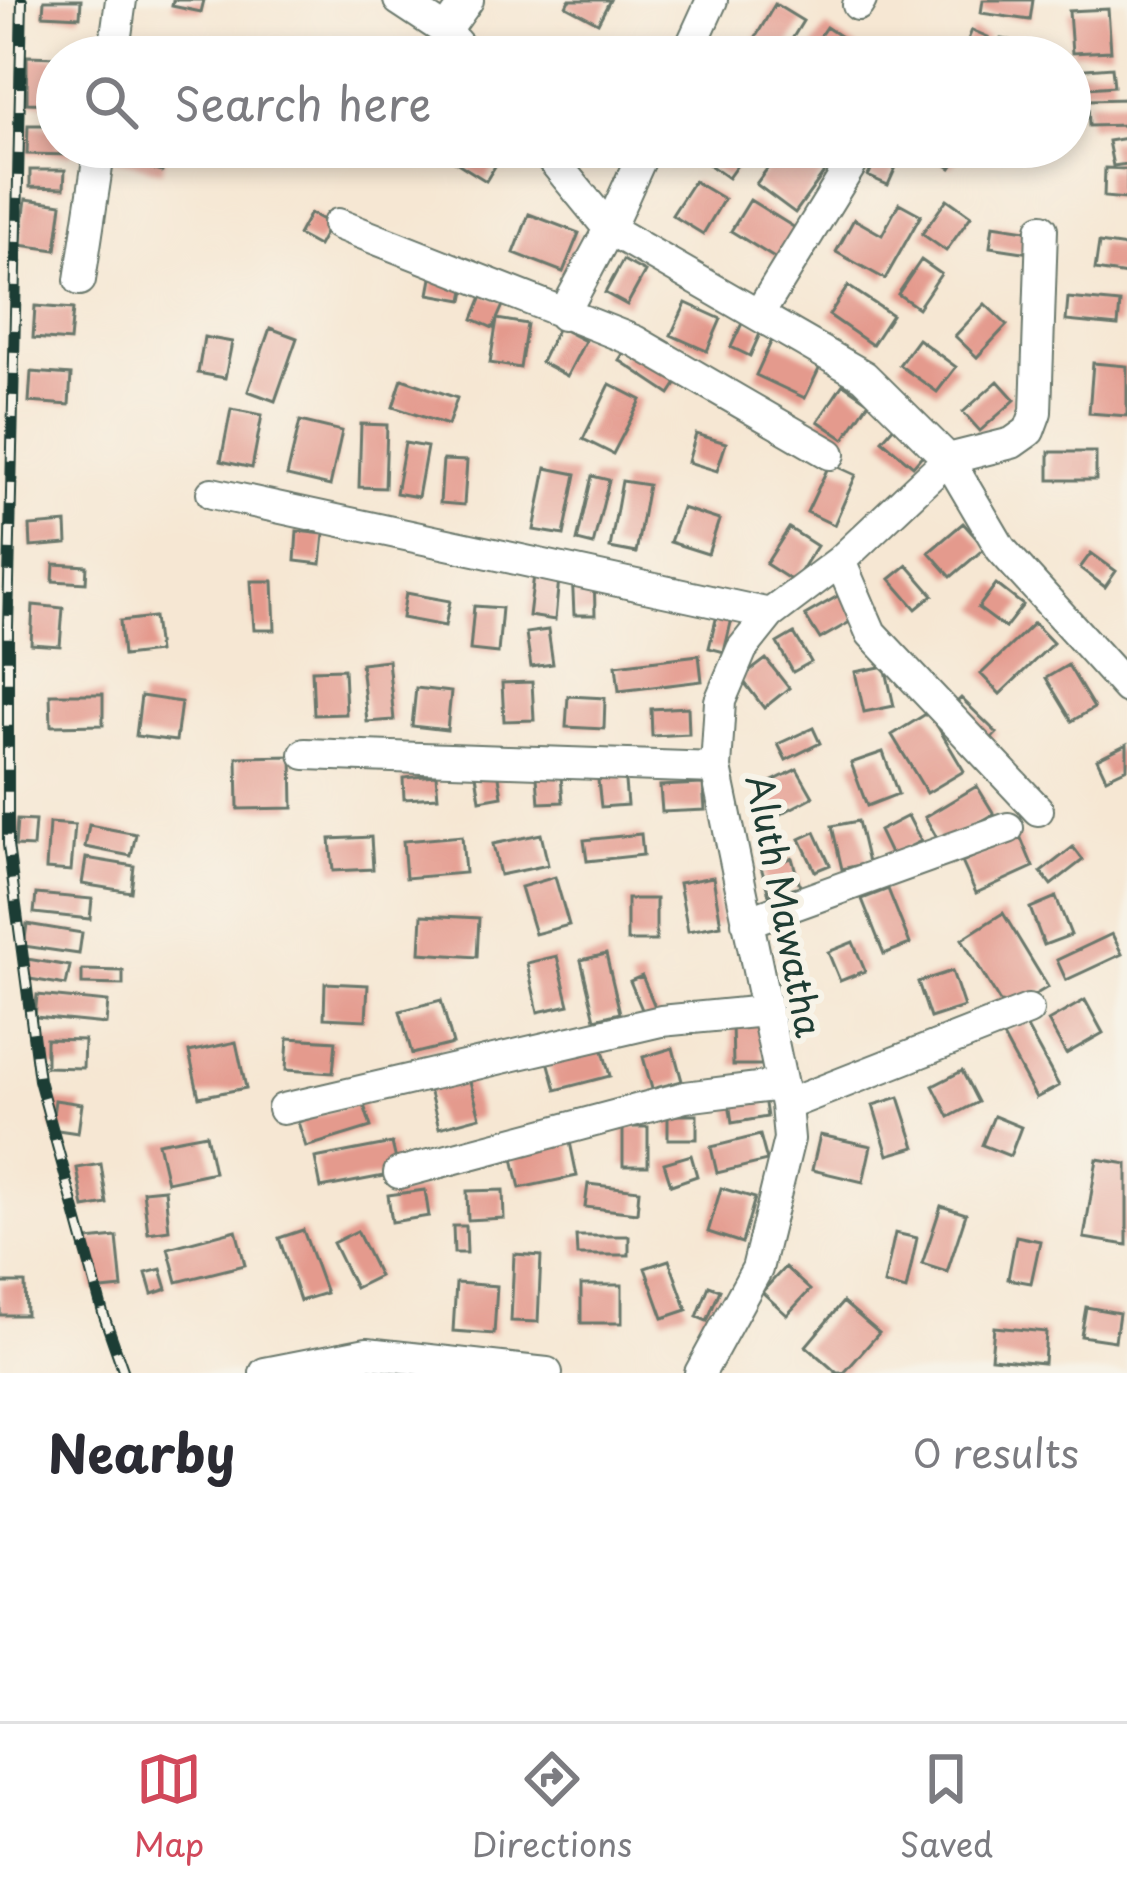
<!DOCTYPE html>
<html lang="en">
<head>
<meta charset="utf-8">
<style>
	body { margin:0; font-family:"Playpen Sans",sans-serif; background:#f2f2f3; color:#2b2b33 }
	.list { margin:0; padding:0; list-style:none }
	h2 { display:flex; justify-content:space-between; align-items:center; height:156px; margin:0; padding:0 48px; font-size:51px }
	h2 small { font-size:39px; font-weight:400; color:#7c7c81 }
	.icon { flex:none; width:66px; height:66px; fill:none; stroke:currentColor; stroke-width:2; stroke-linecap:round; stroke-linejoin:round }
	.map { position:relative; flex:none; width:1127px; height:1373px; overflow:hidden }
	.search { position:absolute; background:#fff; box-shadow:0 6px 18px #0003; left:36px; right:36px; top:36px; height:132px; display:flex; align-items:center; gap:30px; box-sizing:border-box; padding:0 42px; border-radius:66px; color:#7c7c81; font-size:45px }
	.sheet { height:348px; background:#fff }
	nav { display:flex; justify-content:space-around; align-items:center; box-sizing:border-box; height:168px; border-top:3px solid #e1e1e2; background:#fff; font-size:33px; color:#7c7c81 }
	nav a { display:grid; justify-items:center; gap:6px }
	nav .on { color:#d1495b }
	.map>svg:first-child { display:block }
	.building { fill:#e49a8d }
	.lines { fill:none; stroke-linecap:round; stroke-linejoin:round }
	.minor-casing { stroke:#6a786c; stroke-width:34 }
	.minor { stroke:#fff; stroke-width:30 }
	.rail-casing { stroke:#1f3d34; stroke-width:12 }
	.rail { stroke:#f7f3e8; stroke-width:8; stroke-dasharray:22; stroke-linecap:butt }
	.labels { text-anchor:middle; stroke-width:12; stroke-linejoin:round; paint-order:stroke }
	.street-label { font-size:36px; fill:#1f3d34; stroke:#f7f3e8 }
</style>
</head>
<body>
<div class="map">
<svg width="1127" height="1373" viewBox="0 0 1127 1373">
	<rect width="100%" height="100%" fill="#f7f3e8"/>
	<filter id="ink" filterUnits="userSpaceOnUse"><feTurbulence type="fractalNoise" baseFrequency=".00833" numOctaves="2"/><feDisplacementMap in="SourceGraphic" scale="24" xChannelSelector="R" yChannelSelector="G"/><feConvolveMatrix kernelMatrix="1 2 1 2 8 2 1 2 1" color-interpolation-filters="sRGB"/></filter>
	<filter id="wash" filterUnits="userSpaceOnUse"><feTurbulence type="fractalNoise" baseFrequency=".004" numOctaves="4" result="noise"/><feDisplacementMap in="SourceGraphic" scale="48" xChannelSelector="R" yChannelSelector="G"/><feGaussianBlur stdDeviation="2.7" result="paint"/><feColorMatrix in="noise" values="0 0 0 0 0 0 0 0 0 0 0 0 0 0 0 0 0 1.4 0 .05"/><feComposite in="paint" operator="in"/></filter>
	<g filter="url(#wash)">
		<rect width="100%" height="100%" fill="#f6e7d3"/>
		<g id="blocks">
			<path class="building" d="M44 0H81L80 17 43 15Z
				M173 0H204L201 12 172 6Z
				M569 0H610L598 23 566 6Z
				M983 0H1033L1030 20 981 13Z
				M775 4 803 21 781 57H744Z
				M1108 9 1111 51 1072 53 1069 11Z
				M826 27 872 57H823L811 49Z
				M972 30 988 37 980 57H961Z
				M629 34 671 57H616Z
				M1001 39 1043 45 1041 57H998Z
				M27 56 57 57V104L27 103Z
				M1112 67 1114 86 1074 89 1073 70Z
				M1127 99V125L1089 126 1088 100Z
				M28 125H57V147H72V155L27 154Z
				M1127 138V164L1113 166 1108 141Z
				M115 147H168L162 172 112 158Z
				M443 147H493L503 153 486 181 440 152Z
				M608 147H636L626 167 604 155Z
				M684 147H721L740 161 728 178Z
				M783 147H794L826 170 795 213 756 184Z
				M934 147H966L951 168 929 153Z
				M881 149 900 158 888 185 868 176Z
				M1105 168 1127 169V199L1104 197Z
				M30 170H65L64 188 30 187Z
				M694 181 724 199 703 234 672 215Z
				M26 199 62 204 56 250 20 245Z
				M947 199 971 216 946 251 922 234Z
				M750 200 800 231 781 262 731 231Z
				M899 203 921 215 885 279 836 252 854 219 882 235Z
				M310 213 330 224 318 246 298 235Z
				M529 214 579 233 563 272 514 253Z
				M993 225 1033 231 1030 253 990 247Z
				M1099 243 1127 247V275L1095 270Z
				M623 260 645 272 627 305 605 293Z
				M921 260 941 274 918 308 898 294Z
				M433 273 467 279 463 300 429 294Z
				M848 286 892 315 872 345 829 315Z
				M483 294 504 303 493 328 473 319Z
				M1068 298 1120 303 1118 326 1066 321Z
				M686 303 721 319 707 351 671 335Z
				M985 304 1007 325 977 357 955 336Z
				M35 306 73 309 70 341 33 338Z
				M497 319 527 324 520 368 490 363Z
				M743 321 762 329 750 356 731 347Z
				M558 327 585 341 567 376 541 362Z
				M270 328 297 338 275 401 248 391Z
				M204 337 232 342 225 378 198 373Z
				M918 339 956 367 937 392 899 365Z
				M772 340 822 363 805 398 756 375Z
				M630 343 681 377 670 394 619 360Z
				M1093 363 1127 366V416L1089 413Z
				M31 372 71 375 69 405 29 402Z
				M402 379 457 398 448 425 393 407Z
				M998 381 1015 400 980 431 963 412Z
				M610 384 641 400 613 454 583 439Z
				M843 384 869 402 844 439 818 421Z
				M231 409 262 415 252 468 221 461Z
				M300 421 342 431 330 486 287 476Z
				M361 424 387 425 385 488 359 487Z
				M895 425 926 451 913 466 882 440Z
				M696 434 726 443 717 471 688 462Z
				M405 443 427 447 418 497 396 493Z
				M1049 452H1096V480H1049Z
				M443 460 467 461 464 505 440 503Z
				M830 463 856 475 834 525 807 512Z
				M546 468 576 474 564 535 534 530Z
				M592 476 609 480 593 545 577 541Z
				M622 481 648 485 636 553 610 548Z
				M682 508 719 520 708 554 670 542Z
				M66 523 67 544 31 547 30 526Z
				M963 523 985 548 951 577 929 552Z
				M789 528 817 546 794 582 766 564Z
				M297 531 324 534 321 564 295 561Z
				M1091 553 1116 571 1105 587 1080 568Z
				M54 564 87 566 86 583 53 581Z
				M907 565 933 595 916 609 890 579Z
				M572 570H594L595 615H574Z
				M534 575 559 578 555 620 529 616Z
				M251 581H273L275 630H254Z
				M996 584 1023 605 1005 628 978 608Z
				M406 593 450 601 445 626 402 618Z
				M843 593 857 618 820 639 805 615Z
				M720 603 735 606 724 652 709 648Z
				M33 605 63 608 60 646 31 644Z
				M474 606 502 608 498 653 470 650Z
				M154 617 158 652 123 656 120 621Z
				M1034 623 1053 643 1000 694 981 674Z
				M548 630 553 664 531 667 526 633Z
				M794 633 811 662 793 672 777 643Z
				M699 655 702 681 619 691 616 665Z
				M766 659 789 688 764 708 741 678Z
				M388 660 394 720 367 722 361 663Z
				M1068 665 1094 708 1072 721 1046 678Z
				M885 666 894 706 864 712 855 672Z
				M344 669 346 714 314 715 312 670Z
				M532 682 534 720 504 721 502 683Z
				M416 688 451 692 447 730 412 726Z
				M50 694H103V725L51 726Z
				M141 696 181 702 176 741 136 736Z
				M568 696 605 698 604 729 566 727Z
				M961 698 997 733 978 752 942 717Z
				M688 707 689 734 652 736 651 709Z
				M929 712 964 771 927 793 892 735Z
				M813 728 820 743 786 760 778 744Z
				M1127 744V768L1106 778 1097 759Z
				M495 751 502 796 480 800 473 755Z
				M883 752 898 794 867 806 851 763Z
				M292 756 293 808 238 809 237 757Z
				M560 763 563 802 539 803 536 764Z
				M797 769 813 797 775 817 759 788Z
				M624 770 627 805 601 807 597 771Z
				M436 775 438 797 404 799 403 778Z
				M703 784 705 810 662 812 660 786Z
				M977 786 994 814 941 845 925 817Z
				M908 816 921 841 891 856 879 831Z
				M17 820 35 821 33 847 15 846Z
				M858 821 868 863 842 869 832 826Z
				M49 823 75 825 71 871 46 869Z
				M89 825 136 834 131 856 85 847Z
				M815 832 830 865 815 871 800 839Z
				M541 834 548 865 500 875 493 844Z
				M641 834 643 855 587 861 584 840Z
				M462 836 465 873 406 878 403 841Z
				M1020 836 1033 867 976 893 962 862Z
				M371 837 373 869 333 871 330 839Z
				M1073 847 1083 860 1051 885 1041 872Z
				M86 858 134 866 131 892 82 884Z
				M792 858 800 886 769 895 761 867Z
				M555 877 569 925 535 934 521 887Z
				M713 877 721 925 688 931 679 883Z
				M888 889 910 944 884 954 862 899Z
				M36 894 92 899 90 919 34 913Z
				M1056 897 1071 935 1044 945 1030 908Z
				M627 899H656V941H627Z
				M1003 913 1048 987 1006 1012 962 939Z
				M422 915 479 918 477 957 420 953Z
				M27 924 82 933 79 954 24 946Z
				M1112 934 1122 954 1066 980 1057 960Z
				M853 942 865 971 840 981 828 952Z
				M606 954 620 1013 595 1019 581 960Z
				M557 956 569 1005 538 1012 527 963Z
				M27 959 70 966 66 985 24 978Z
				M82 970 123 971V985L82 984Z
				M952 971 964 1007 930 1018 918 982Z
				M642 976 661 1021 649 1026 630 981Z
				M325 983 368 985 366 1020 324 1018Z
				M37 995 108 1002 106 1024 35 1017Z
				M441 1000 453 1044 412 1054 400 1011Z
				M1085 1000 1103 1033 1066 1054 1048 1021Z
				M760 1022 762 1065H733L732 1023Z
				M1024 1022 1059 1086 1036 1098 1002 1035Z
				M288 1038 336 1041 333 1073 286 1070Z
				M46 1039 84 1040 83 1068 46 1067Z
				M236 1042 246 1088 199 1097 189 1052Z
				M601 1043 610 1076 556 1090 547 1057Z
				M673 1048 682 1081 652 1089 643 1057Z
				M962 1071 978 1102 949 1117 933 1086Z
				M469 1078 480 1117 439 1128 429 1089Z
				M764 1097 767 1117 732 1123 729 1102Z
				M899 1097 915 1147 888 1155 873 1105Z
				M55 1100 82 1104 78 1133 51 1129Z
				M363 1102 371 1127 306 1147 298 1122Z
				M668 1115H697V1139H668Z
				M994 1116 1021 1127 1010 1156 982 1145Z
				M623 1127H648V1166H623Z
				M206 1134 214 1172 167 1182 158 1143Z
				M760 1135 767 1161 717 1173 711 1147Z
				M820 1135 871 1146 863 1182 812 1170Z
				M570 1142 577 1176 520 1188 512 1154Z
				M392 1143 399 1173 321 1188 315 1158Z
				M691 1155 697 1176 671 1185 664 1163Z
				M1097 1159 1127 1164V1245L1084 1238Z
				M101 1164 107 1204 84 1208 77 1168Z
				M588 1184 639 1190 637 1213 585 1207Z
				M721 1188 755 1198 742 1243 708 1232Z
				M165 1189 169 1230 148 1233 143 1191Z
				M425 1190 429 1216 392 1222 388 1195Z
				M503 1190 504 1218 468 1220 467 1191Z
				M941 1206 966 1214 947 1272 922 1264Z
				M453 1226H466L467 1253H454Z
				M236 1230 245 1265 177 1282 168 1248Z
				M303 1230 326 1293 300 1301 279 1238Z
				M357 1231 379 1276 355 1288 333 1243Z
				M895 1233 917 1238 906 1290 884 1284Z
				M576 1236H629V1255H577Z
				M1016 1236 1040 1241 1031 1283 1008 1279Z
				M117 1237 122 1288 92 1291 87 1240Z
				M514 1254 541 1256 538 1322 511 1321Z
				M669 1260 687 1310 663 1318 645 1268Z
				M785 1267 810 1290 787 1315 762 1292Z
				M161 1269 167 1289 152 1294 146 1273Z
				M0 1283H25L26 1315H0Z
				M456 1283 497 1286 494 1334 453 1331Z
				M581 1285H622V1323H581Z
				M709 1286 720 1290 707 1321 697 1317Z
				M843 1302 879 1333 844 1373H837L806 1346Z
				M1086 1307 1119 1313 1115 1341 1081 1336Z
				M994 1327 1046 1332 1044 1363 991 1358Z"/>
		</g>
	</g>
	<g filter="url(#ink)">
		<use href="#blocks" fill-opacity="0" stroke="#6a786c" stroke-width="3"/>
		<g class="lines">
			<defs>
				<path id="minor" d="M399 0 446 31 468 57
					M858 5 861 0
					M446 31 468 0
					M113 57 121 0
					M686 57 712 0
					M542 147 609 229 864 376 948 459 1001 549 1127 688
					M338 224 635 341 830 454
					M80 280 100 147
					M759 314 862 147
					M563 315 609 229 646 147
					M212 493 770 614
					M840 561 871 633 1038 810
					M305 754 716 768
					M747 922 1008 828
					M786 1105 1028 1010
					M283 1109 661 1021 765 1011
					M399 1173 685 1097 781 1085
					M265 1373 367 1353 547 1373
					M700 1373 757 1269 789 1139 786 1105 716 768 720 701 742 649 770 614 840 561 948 459 1012 443 1029 431 1036 412 1042 229"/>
			</defs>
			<use href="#minor" class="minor-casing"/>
			<use href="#minor" class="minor"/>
			<defs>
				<path id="rail" d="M22 0 8 627V845L39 1080 103 1313 124 1373"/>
			</defs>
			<use href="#rail" class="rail-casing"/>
			<use href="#rail" class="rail"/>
		</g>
	</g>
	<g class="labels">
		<g class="street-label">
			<text transform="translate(784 906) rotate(79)" y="13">Aluth Mawatha</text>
		</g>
	</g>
</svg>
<div class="search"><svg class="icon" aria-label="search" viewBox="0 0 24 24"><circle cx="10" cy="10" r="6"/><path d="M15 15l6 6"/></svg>Search here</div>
</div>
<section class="sheet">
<h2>Nearby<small>0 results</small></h2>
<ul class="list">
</ul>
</section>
<nav>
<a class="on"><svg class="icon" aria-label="map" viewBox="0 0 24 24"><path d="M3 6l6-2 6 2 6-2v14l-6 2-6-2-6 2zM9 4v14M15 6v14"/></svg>Map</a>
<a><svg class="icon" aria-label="directions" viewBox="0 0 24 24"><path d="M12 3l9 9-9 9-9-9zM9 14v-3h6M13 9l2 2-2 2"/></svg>Directions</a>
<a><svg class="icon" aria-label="saved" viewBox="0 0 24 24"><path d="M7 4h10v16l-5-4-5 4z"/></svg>Saved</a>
</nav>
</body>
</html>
